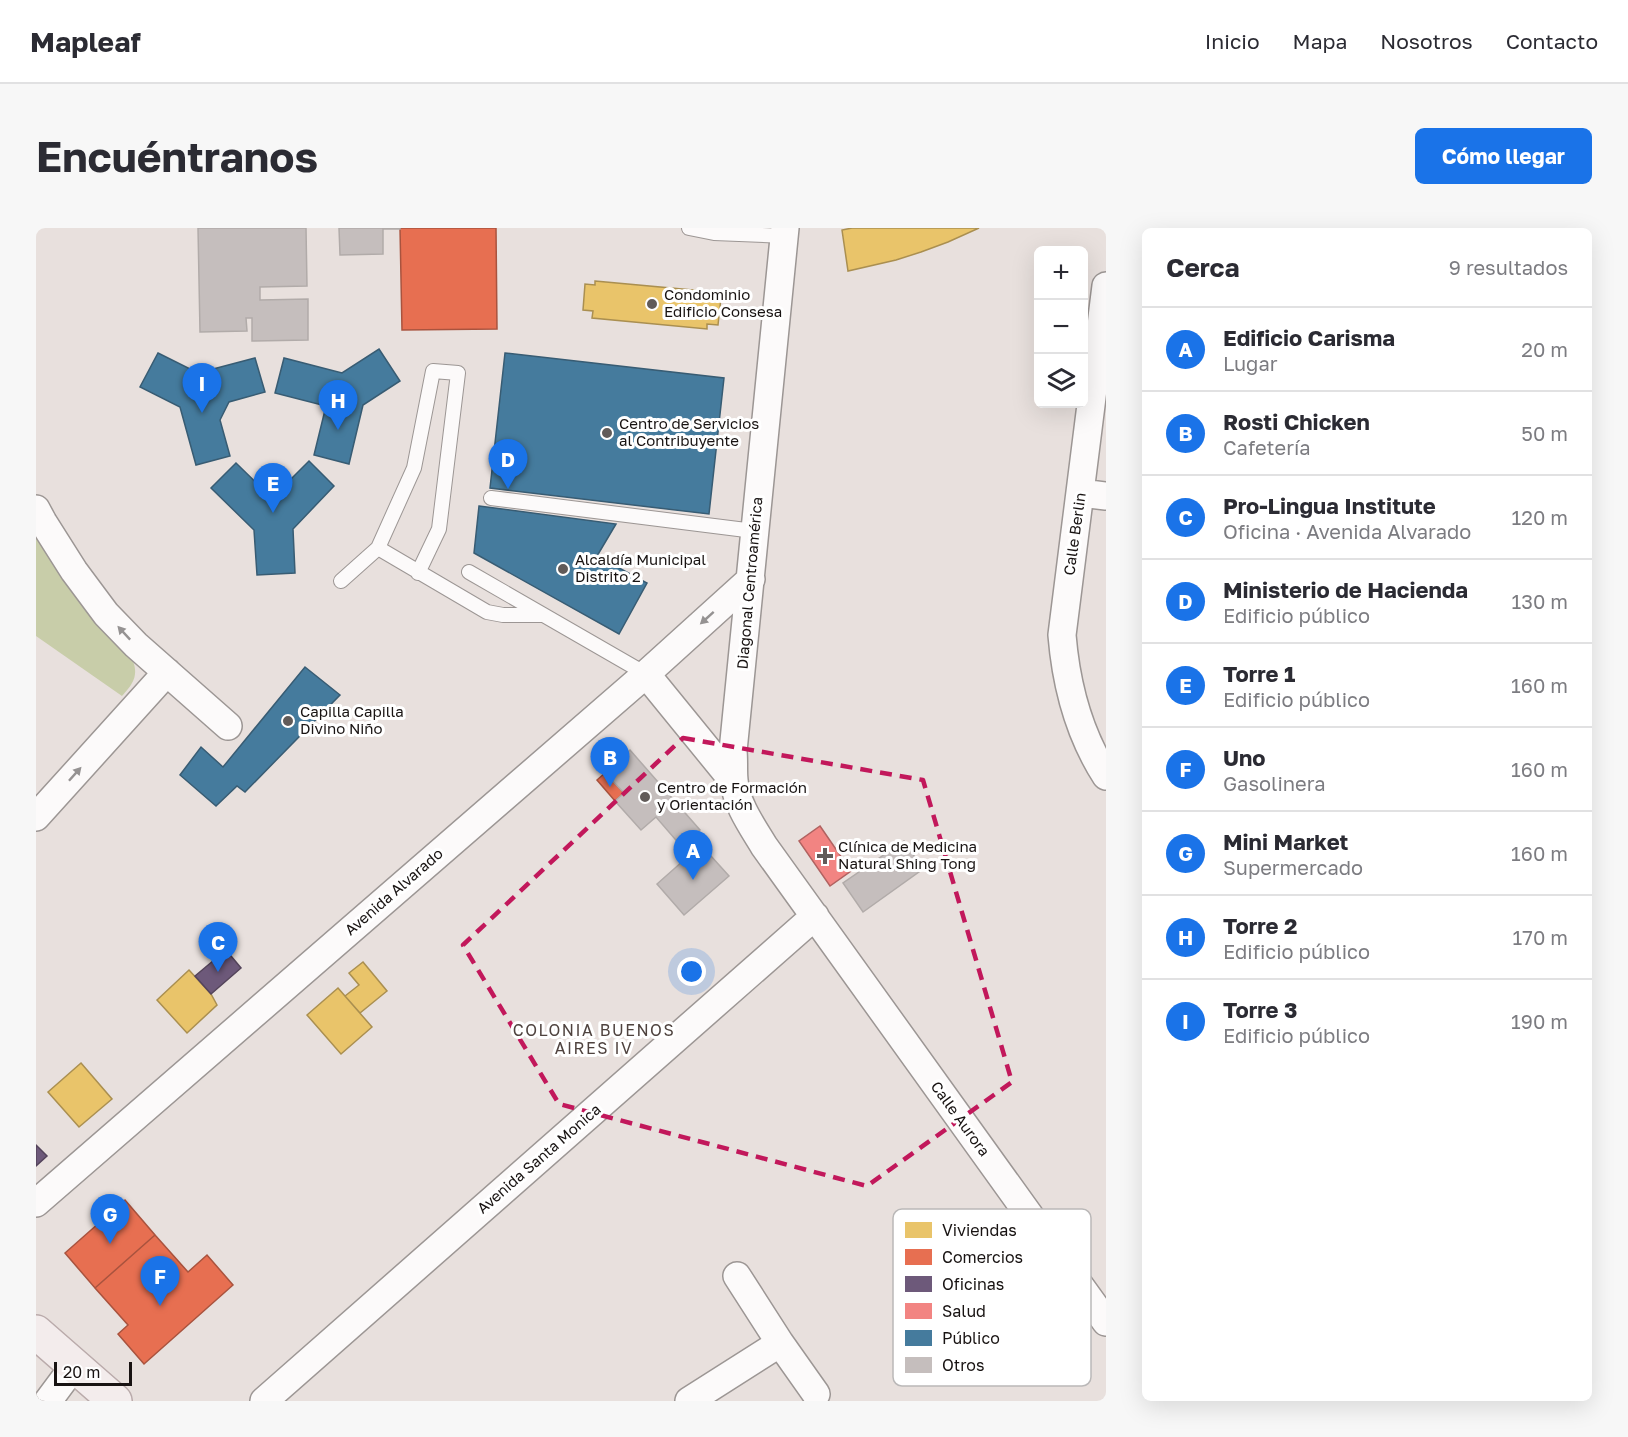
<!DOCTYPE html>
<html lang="es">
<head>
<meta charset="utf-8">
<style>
	body { margin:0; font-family:"Golos Text",sans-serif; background:#f7f7f7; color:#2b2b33 }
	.controls { position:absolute; right:18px; top:18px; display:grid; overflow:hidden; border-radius:9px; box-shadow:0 6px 24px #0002 }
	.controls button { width:54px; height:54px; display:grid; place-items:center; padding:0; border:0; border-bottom:2px solid #e1e1e2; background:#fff; color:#2b2b33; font:30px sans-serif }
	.scale { position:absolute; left:18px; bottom:15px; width:78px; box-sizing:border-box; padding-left:6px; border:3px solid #181312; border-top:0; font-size:16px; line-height:21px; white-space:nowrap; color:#181312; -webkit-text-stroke:4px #fff; paint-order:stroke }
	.you { position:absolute; left:656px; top:744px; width:21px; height:21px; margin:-15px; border:4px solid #fff; border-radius:50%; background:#1a73e8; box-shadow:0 0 0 9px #1a73e833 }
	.badge { display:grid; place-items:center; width:39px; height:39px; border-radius:50%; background:#1a73e8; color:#fff; font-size:20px; font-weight:700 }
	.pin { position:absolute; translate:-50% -50px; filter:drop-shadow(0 2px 3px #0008) }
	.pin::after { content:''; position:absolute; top:32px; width:21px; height:18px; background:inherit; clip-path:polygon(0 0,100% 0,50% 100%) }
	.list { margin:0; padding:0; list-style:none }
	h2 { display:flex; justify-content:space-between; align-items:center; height:78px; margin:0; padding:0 24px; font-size:26px }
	h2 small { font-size:20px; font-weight:400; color:#7c7c81 }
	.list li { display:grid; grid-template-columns:39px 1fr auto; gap:18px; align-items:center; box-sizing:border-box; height:84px; padding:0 24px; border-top:2px solid #e1e1e2 }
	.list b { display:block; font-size:22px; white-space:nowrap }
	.list p { margin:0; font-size:20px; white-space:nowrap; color:#7c7c81 }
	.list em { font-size:20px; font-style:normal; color:#7c7c81 }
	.icon { flex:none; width:33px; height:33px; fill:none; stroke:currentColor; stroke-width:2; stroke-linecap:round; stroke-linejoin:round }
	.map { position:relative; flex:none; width:1070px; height:1173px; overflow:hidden; border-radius:9px }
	header { display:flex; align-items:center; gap:36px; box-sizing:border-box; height:84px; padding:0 30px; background:#fff; border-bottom:2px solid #e1e1e2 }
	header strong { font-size:28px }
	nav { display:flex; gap:33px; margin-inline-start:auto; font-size:21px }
	.intro { display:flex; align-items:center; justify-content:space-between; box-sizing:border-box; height:144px; padding:0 36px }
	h1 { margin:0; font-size:42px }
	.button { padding:15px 27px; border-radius:9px; background:#1a73e8; color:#fff; font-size:21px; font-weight:700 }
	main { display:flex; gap:36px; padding:0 36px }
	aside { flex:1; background:#fff; border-radius:9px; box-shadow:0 6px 24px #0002 }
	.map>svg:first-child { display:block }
	.green { fill:#c8cda9 }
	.homes { fill:#e9c46a; stroke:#aa8f50; stroke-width:1.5 }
	.shops { fill:#e76f51; stroke:#a9533e; stroke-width:1.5 }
	.offices { fill:#6d597a; stroke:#54445b; stroke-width:1.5 }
	.health { fill:#f28482; stroke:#b16260; stroke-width:1.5 }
	.public { fill:#457b9d; stroke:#385c73; stroke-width:1.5 }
	.building { fill:#c5bebd; stroke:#b1aba9; stroke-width:1.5 }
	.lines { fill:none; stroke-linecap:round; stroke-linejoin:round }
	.service-casing { stroke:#9c9694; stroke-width:16 }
	.minor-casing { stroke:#9c9694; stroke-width:30 }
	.primary-casing { stroke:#baabab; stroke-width:36 }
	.service { stroke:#fcfafa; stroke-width:14 }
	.minor { stroke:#fcfafa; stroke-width:27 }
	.primary { stroke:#f3ecec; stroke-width:33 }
	.oneway { fill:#959292 }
	.marked { fill:none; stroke:#c2185b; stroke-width:4.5; stroke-dasharray:12 8; stroke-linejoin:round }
	.poi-dot { fill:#615b59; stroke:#fff; stroke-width:2 }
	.labels { text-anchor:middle; stroke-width:6; stroke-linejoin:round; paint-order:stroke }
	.poi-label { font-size:15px; fill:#181312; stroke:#fff; text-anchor:start }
	.street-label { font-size:15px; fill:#181312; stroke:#fff }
	.neighbourhood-label { font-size:16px; letter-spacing:1.5px; fill:#4f433f; stroke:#fff }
	.key { fill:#fff; stroke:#bab8b8; stroke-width:1.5 }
	.key-label { font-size:16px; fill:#181312 }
</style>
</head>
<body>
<header>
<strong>Mapleaf</strong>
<nav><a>Inicio</a><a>Mapa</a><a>Nosotros</a><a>Contacto</a></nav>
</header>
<div class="intro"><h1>Encuéntranos</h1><a class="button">Cómo llegar</a></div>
<main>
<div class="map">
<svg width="1070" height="1173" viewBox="0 0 1070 1173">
	<rect width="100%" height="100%" fill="#e8e0dd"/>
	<path class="green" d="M0 308C19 338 38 367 61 395 73 409 92 418 98 436 102 450 95 458 86 468L0 408Z"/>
	<path class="homes" d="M816 0H943L912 14 885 24 860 32 812 43 806 2Z
		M559 53 678 64 677 69 685 70 682 97 671 96V101L556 90 557 83 547 82 549 56 559 57Z
		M327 734 351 763 324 785 309 768 323 757 313 745Z
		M153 742 175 766 181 777 151 805 121 772Z
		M302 760 336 799 305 826 271 787Z
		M45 835 76 871 43 899 12 864Z"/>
	<path class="shops" d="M364 0H460L461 101 366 102Z
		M569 545 588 565 579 573 561 552Z
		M89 972 119 1007 59 1060 29 1025Z
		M119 1007 152 1044 171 1027 197 1057 108 1136 82 1106 92 1097 59 1060Z"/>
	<path class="offices" d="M190 722 205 740 175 766 159 748Z
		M0 917 11 928 0 938Z"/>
	<path class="health" d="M784 598 815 643 794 658 763 613Z"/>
	<path class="public" d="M343 121 364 153 327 177 313 236 278 227 290 178 239 165 248 130 306 145Z
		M122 125 162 145 219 130 229 164 193 174 184 192 194 228 160 237 144 179 104 159Z
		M469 125 688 150 673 286 454 260Z
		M273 233 298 258 257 301 259 345 221 347 218 302 175 260 200 235 236 270Z
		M443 278 580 296 561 328 611 355 583 406 438 325Z
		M269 439 304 467 209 564 201 558 180 578 144 547 165 519 187 539Z"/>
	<path class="building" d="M162 0H270L271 58 224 59V72L272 71V112L216 113V90H210L211 103 164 104Z
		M303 0H364V1H347V26L304 27Z
		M594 522 664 602 645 618 620 589 605 602 579 573 588 565 569 545Z
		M868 613 887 641 827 684 807 655Z
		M665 617 693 648 648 687 621 656Z"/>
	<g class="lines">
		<defs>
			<path id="service" d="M653 0 678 5 749 8
				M455 270 718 303
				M342 320 451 384 467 387H506
				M433 344 610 446
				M305 353 342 320 378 240 397 143 422 145 403 301 382 345"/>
			<path id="minor" d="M749 0 697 523C698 533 697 543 698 552 700 576 716 598 728 618L1070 1094
				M1070 58 1026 407C1030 456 1043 506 1070 548
				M1045 265 1070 268
				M0 281 7 294 38 343 70 386 100 417 192 498
				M610 446 698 554
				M0 589 131 444
				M0 975 610 446 715 351
				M701 1048 744 1115 780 1166
				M12 1173 38 1138
				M228 1173 779 688
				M653 1173 744 1115"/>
			<path id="primary" d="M0 1104 79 1173"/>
		</defs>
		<use href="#service" class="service-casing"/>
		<use href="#minor" class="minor-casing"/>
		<use href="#primary" class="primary-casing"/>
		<use href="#service" class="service"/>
		<use href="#minor" class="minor"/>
		<use href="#primary" class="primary"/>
	</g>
	<defs><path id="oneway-solid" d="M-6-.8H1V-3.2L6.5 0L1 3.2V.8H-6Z" transform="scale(1.5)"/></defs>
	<g class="oneway">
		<use href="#oneway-solid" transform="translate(671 390) rotate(138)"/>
		<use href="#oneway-solid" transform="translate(88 405) rotate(-133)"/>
		<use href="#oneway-solid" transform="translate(39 546) rotate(-48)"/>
	</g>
	<path class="marked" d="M647 510 887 552 976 854 831 958 523 876 427 717Z"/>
	<g class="poi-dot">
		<circle cx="616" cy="76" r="6"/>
		<circle cx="571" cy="205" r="6"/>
		<circle cx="527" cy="341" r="6"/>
		<circle cx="252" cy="493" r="6"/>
		<circle cx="609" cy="569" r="6"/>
		<path d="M786 619h6v6h6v6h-6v6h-6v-6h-6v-6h6z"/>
	</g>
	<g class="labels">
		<g class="poi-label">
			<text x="628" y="72">Condominio<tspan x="628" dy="17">Edificio Consesa</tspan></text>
			<text x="583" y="201">Centro de Servicios<tspan x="583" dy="17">al Contribuyente</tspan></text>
			<text x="539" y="337">Alcaldía Municipal<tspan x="539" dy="17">Distrito 2</tspan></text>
			<text x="264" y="489">Capilla Capilla<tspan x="264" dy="17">Divino Niño</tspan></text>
			<text x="621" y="565">Centro de Formación<tspan x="621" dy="17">y Orientación</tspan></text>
			<text x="802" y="624">Clínica de Medicina<tspan x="802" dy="17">Natural Shing Tong</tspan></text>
		</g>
		<g class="street-label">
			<text transform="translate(1039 306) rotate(-82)" y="5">Calle Berlin</text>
			<text transform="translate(714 355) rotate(-85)" y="5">Diagonal Centroamérica</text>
			<text transform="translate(358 664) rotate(-41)" y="5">Avenida Alvarado</text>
			<text transform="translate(924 891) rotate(54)" y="5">Calle Aurora</text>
			<text transform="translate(503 931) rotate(-41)" y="5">Avenida Santa Monica</text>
		</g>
		<g class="neighbourhood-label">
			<text x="558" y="808">COLONIA BUENOS<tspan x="558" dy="18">AIRES IV</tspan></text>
		</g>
	</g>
	<rect x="857" y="981" width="198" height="177" rx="9" class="key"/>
	<rect x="869" y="994" width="27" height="16" fill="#e9c46a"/>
	<rect x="869" y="1021" width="27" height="16" fill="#e76f51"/>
	<rect x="869" y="1048" width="27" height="16" fill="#6d597a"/>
	<rect x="869" y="1075" width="27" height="16" fill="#f28482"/>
	<rect x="869" y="1102" width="27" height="16" fill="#457b9d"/>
	<rect x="869" y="1129" width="27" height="16" fill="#c5bebd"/>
	<g class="key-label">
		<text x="906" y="1008">Viviendas</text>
		<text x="906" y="1035">Comercios</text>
		<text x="906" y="1062">Oficinas</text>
		<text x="906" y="1089">Salud</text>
		<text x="906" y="1116">Público</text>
		<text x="906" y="1143">Otros</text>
	</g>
</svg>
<div class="controls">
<button>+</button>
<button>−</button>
<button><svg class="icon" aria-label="layers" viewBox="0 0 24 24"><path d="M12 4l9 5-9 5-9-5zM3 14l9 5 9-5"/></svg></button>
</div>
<div class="scale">20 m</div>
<div class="you"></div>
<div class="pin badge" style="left:657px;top:652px">A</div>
<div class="pin badge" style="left:574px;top:559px">B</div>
<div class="pin badge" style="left:182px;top:744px">C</div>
<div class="pin badge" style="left:472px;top:261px">D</div>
<div class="pin badge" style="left:237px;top:285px">E</div>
<div class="pin badge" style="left:124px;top:1078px">F</div>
<div class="pin badge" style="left:74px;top:1016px">G</div>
<div class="pin badge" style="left:302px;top:202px">H</div>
<div class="pin badge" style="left:166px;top:185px">I</div>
</div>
<aside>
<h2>Cerca<small>9 resultados</small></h2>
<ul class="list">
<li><span class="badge">A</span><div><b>Edificio Carisma</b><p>Lugar</p></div><em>20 m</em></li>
<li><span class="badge">B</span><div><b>Rosti Chicken</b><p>Cafetería</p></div><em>50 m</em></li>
<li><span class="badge">C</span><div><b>Pro-Lingua Institute</b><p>Oficina · Avenida Alvarado</p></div><em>120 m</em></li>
<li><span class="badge">D</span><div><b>Ministerio de Hacienda</b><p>Edificio público</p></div><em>130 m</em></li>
<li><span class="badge">E</span><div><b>Torre 1</b><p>Edificio público</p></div><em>160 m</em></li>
<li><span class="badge">F</span><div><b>Uno</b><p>Gasolinera</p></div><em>160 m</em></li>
<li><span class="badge">G</span><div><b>Mini Market</b><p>Supermercado</p></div><em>160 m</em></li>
<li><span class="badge">H</span><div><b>Torre 2</b><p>Edificio público</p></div><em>170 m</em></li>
<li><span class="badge">I</span><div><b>Torre 3</b><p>Edificio público</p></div><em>190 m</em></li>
</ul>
</aside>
</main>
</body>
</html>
